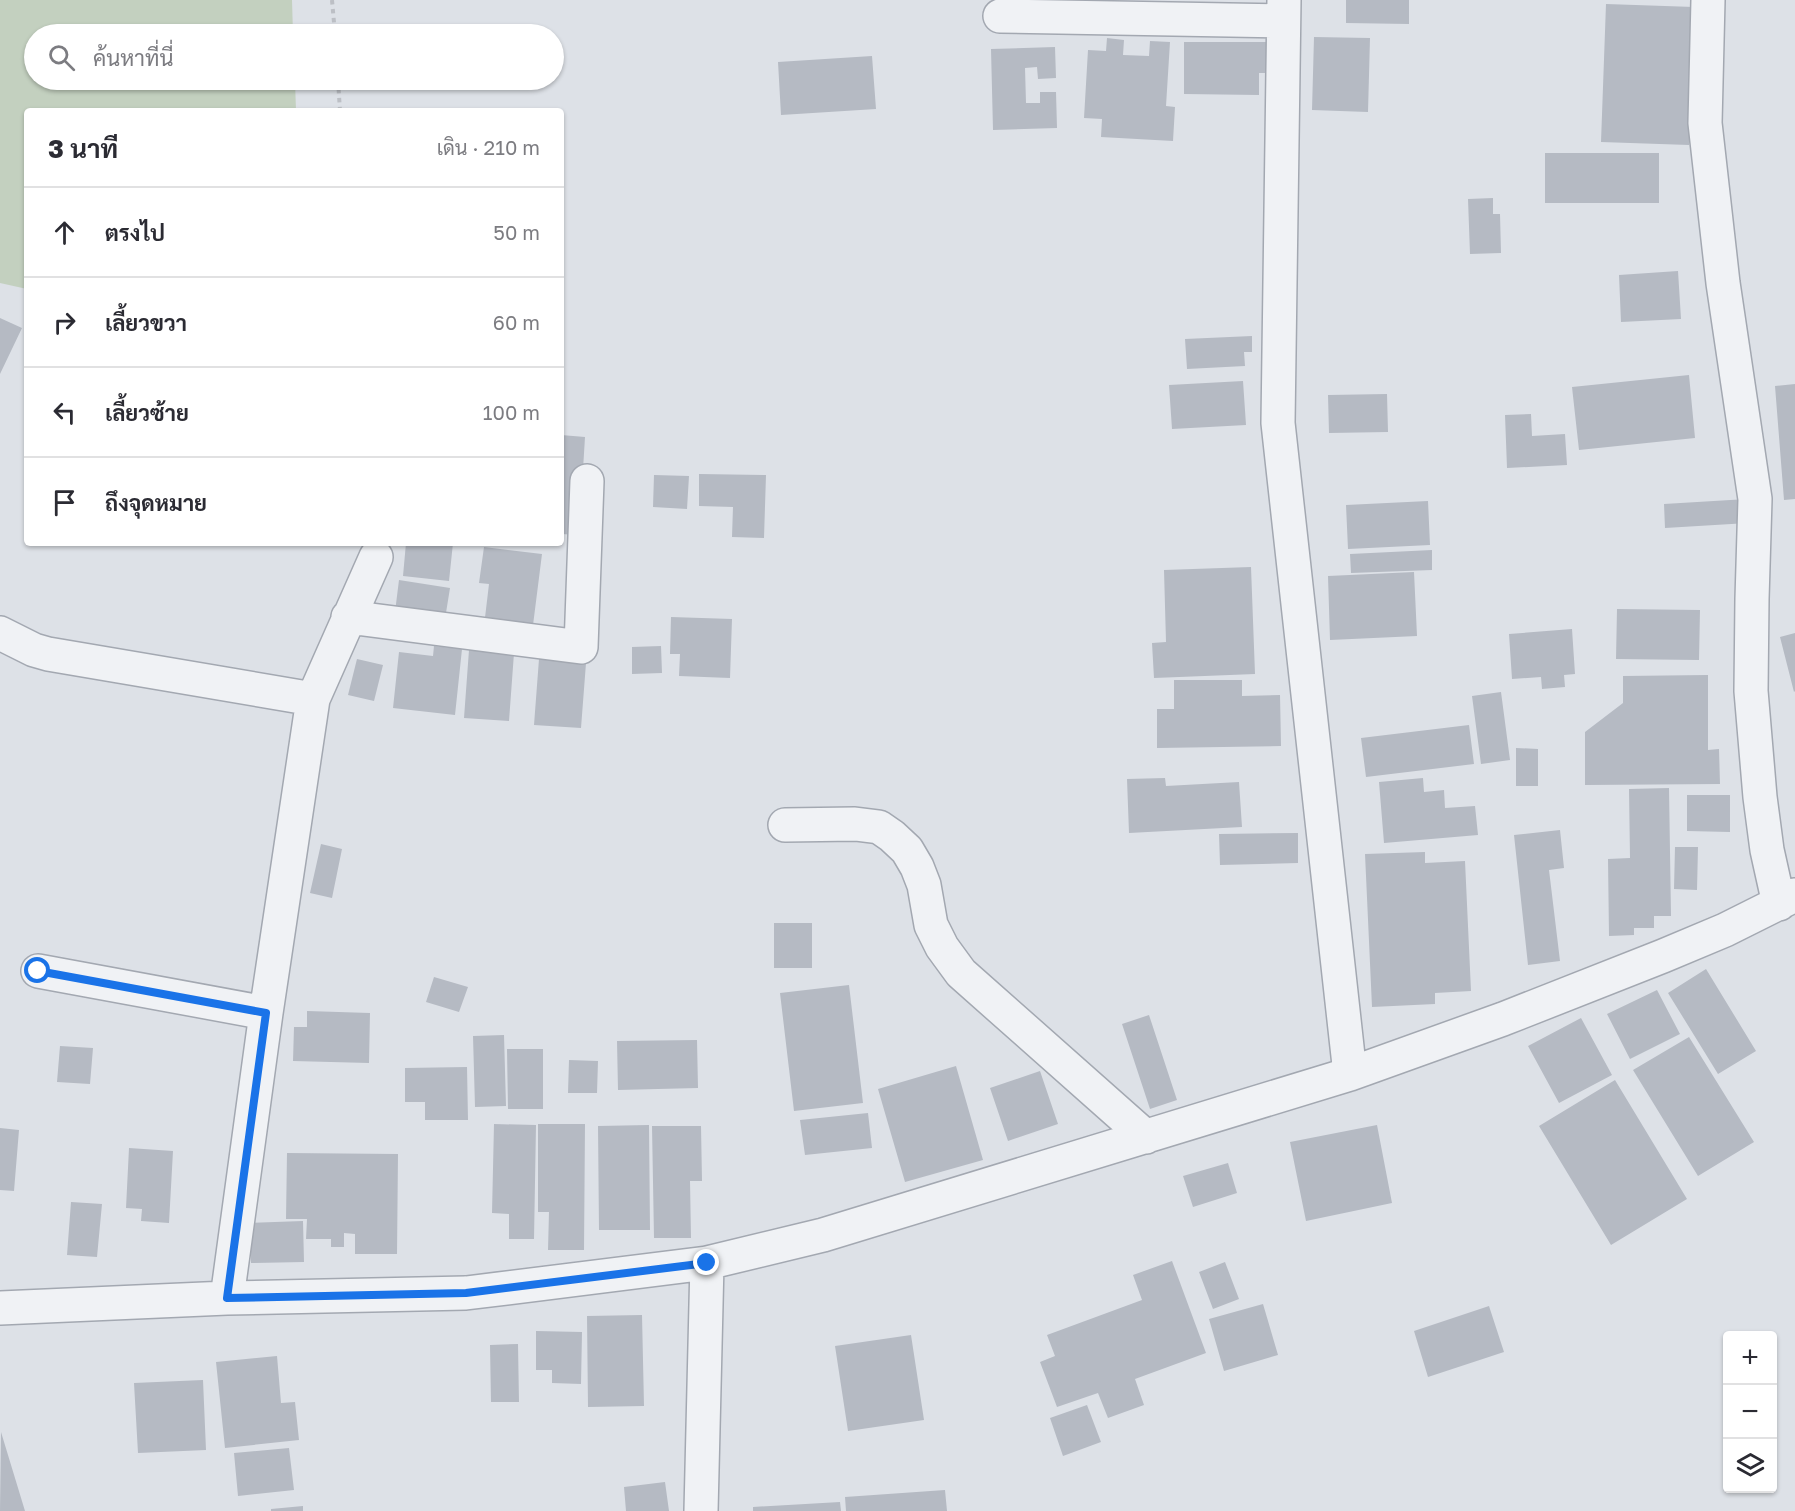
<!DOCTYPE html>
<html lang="th">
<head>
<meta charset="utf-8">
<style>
	body { margin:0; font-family:"Golos Text",Sarabun,sans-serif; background:#f7f7f7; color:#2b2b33 }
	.controls { position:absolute; right:18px; bottom:18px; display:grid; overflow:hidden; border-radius:6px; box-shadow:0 2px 4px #0004 }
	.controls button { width:54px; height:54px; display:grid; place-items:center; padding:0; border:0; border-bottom:2px solid #e1e1e2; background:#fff; color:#2b2b33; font:30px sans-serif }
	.stop { position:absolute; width:18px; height:18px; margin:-14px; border:4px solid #1a73e8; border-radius:50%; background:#fff }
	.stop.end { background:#1a73e8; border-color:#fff; box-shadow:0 2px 6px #0008 }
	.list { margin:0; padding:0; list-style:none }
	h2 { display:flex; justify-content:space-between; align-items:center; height:78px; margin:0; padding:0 24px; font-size:26px }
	h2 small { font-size:20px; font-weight:400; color:#7c7c81 }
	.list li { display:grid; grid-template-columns:39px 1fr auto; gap:18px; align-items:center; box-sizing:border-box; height:90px; padding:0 24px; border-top:2px solid #e1e1e2 }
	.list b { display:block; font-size:22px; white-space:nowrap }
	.list em { font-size:20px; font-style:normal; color:#7c7c81 }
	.icon { flex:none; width:33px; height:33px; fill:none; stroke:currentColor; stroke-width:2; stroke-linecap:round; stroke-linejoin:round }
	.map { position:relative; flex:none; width:1795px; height:1511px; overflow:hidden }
	.search { position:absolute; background:#fff; box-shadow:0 2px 4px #0004; left:24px; top:24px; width:540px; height:66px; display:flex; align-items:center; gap:15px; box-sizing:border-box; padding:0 21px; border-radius:33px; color:#7c7c81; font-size:22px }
	.panel { position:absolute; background:#fff; box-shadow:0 2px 4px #0004; left:24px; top:108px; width:540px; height:438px; border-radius:6px }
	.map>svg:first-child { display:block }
	.green { fill:#c3d0bf }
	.building { fill:#b5bac3 }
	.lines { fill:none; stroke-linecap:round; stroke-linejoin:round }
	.minor-casing { stroke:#a3a8b1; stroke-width:36 }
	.path { stroke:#bcbfc5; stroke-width:4; stroke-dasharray:4.5 4.5; stroke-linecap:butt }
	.minor { stroke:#f0f2f5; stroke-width:33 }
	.route { stroke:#1a73e8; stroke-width:8 }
</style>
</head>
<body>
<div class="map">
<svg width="1795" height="1511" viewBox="0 0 1795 1511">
	<rect width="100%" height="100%" fill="#dde1e7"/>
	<path class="green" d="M0 0H292L293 34H34V80H295L296 111H27V289L0 283Z"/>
	<path class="building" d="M1346 0H1409V24L1346 23Z
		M1606 4 1694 7 1689 145 1601 142Z
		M1314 37 1370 38 1368 112 1312 110Z
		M1107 38 1124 40 1123 55 1149 56 1150 41 1170 42 1166 106 1175 107 1173 141 1101 137 1102 119 1084 118 1088 50 1106 51Z
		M1184 42H1271V73H1259V95L1184 94Z
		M1055 47 1056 78 1038 79 1037 67 1025 68 1026 103H1040V92H1056L1057 128 993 130 991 49Z
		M872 56 876 109 781 115 778 62Z
		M1545 153H1659V203H1545Z
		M1493 198V214H1500L1501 253 1470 254 1468 199Z
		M1678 271 1681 319 1621 322 1619 275Z
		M0 318 22 328 0 374Z
		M1252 336V352H1244L1245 366 1187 369 1185 339Z
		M1689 375 1695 438 1579 450 1572 387Z
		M1243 381 1246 425 1172 429 1169 385Z
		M1795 384V499L1784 500 1775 386Z
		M1387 394 1388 432 1329 433 1328 395Z
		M1531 414 1532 436 1565 434 1567 465 1507 468 1505 415Z
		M561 435 585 437 579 535 561 534Z
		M699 474 766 475 764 538 732 537 733 507 699 506Z
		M654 475 689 476 687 509 653 507Z
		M1747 499 1748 523 1665 528 1664 504Z
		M1428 501 1430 545 1348 549 1346 505Z
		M406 543H453L449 581 403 576Z
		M484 547 542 554 532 633 484 626 489 584 479 583Z
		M1432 550V570L1351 573 1350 554Z
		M1251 567 1255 674 1154 678 1152 643 1166 642 1164 570Z
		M1414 572 1417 636 1330 640 1328 576Z
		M399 580 450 588 445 619 395 612Z
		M1617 609 1700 610 1699 660 1616 659Z
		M671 617 732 619 730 678 679 676 680 654H670Z
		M1572 629 1575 674 1564 675 1565 687 1542 689 1541 677 1512 679 1509 634Z
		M1795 633V691L1794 692 1780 637Z
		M434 646 462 649 455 715 393 708 399 652 433 656Z
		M661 646 662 673 632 674V647Z
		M469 650 514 653 509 721 464 718Z
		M357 659 383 665 374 701 348 695Z
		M539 659 586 663 581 728 534 725Z
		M1708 675V750L1719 749 1720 784 1585 785V732L1623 703V676Z
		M1174 680H1242V696L1280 695 1281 746 1157 748V709H1174Z
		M1501 692 1510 760 1481 764 1472 696Z
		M1469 725 1474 764 1366 777 1361 738Z
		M1516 748 1538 749V786H1516Z
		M1165 778 1166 786 1239 782 1242 827 1129 833 1127 779Z
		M1423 778 1424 792 1444 790 1445 808 1475 806 1478 835 1384 843 1379 782Z
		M1669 788 1671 916H1654V928H1634V935L1609 936 1608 859 1630 858 1629 789Z
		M1687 795H1730V832L1687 831Z
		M1560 830 1564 868 1549 870 1560 961 1528 965 1514 835Z
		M1298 833V863L1220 865 1219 834Z
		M321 844 342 849 332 898 310 893Z
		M1675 847H1698L1697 890 1674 889Z
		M1425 852V863L1465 861 1471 991 1435 993V1004L1372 1007 1365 854Z
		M774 923H812V968H774Z
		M1706 969 1756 1051 1718 1074 1668 993Z
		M434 977 468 987 459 1012 426 1002Z
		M849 985 863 1103 794 1111 780 993Z
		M1657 990 1680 1034 1630 1059 1607 1014Z
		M307 1011 370 1013 369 1063 293 1061 294 1027H307Z
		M1149 1015 1177 1100 1150 1109 1122 1024Z
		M1581 1018 1612 1075 1559 1103 1528 1046Z
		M504 1035 506 1106 475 1107 473 1036Z
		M1689 1037 1754 1142 1698 1176 1633 1070Z
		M697 1040 698 1088 618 1090 617 1041Z
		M60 1046 93 1048 90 1084 57 1082Z
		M507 1049H543V1109H508Z
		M569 1060 598 1061 597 1093H568Z
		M956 1066 983 1160 905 1182 878 1089Z
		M467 1067 468 1120H425V1102H405V1068Z
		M1040 1071 1058 1124 1008 1141 990 1088Z
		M1615 1080 1687 1199 1611 1245 1539 1126Z
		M868 1113 872 1148 805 1155 800 1120Z
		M494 1124 536 1125 534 1239H509V1214L492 1213Z
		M538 1124H585L584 1250H548L549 1212H538Z
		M649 1125 650 1230H599L598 1126Z
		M1377 1125 1392 1203 1306 1221 1290 1142Z
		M652 1126H701L702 1181H690L691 1238H654Z
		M0 1128 19 1130 14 1191 0 1190Z
		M129 1148 173 1151 169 1223 141 1221 142 1209 126 1208Z
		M287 1153 398 1154 397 1254H355V1234L344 1233V1247H331V1239H306L307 1219H286Z
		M1228 1163 1237 1193 1193 1207 1183 1176Z
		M71 1202 102 1204 97 1257 67 1255Z
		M303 1221 304 1262 251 1263 250 1223Z
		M1172 1261 1206 1353 1135 1379 1144 1405 1108 1418 1098 1393 1057 1407 1040 1362 1055 1356 1047 1335 1142 1300 1133 1275Z
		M1225 1262 1239 1299 1213 1309 1199 1272Z
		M1263 1304 1278 1355 1224 1371 1209 1319Z
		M1489 1306 1504 1352 1428 1377 1414 1331Z
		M642 1315 644 1406 588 1407 587 1316Z
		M536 1331 582 1332 581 1384 552 1383V1370H536Z
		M911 1335 924 1420 848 1431 835 1346Z
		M518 1344 519 1402H491L490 1345Z
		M277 1356 281 1403 295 1402 299 1440 225 1448 216 1362Z
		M203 1380 206 1450 138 1453 134 1383Z
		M1087 1405 1101 1442 1063 1456 1050 1418Z
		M1 1432 25 1511H0Z
		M289 1448 294 1490 238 1496 234 1453Z
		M665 1482 669 1511H626L624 1487Z
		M945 1490 947 1511H846L845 1497Z
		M840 1502 841 1511H753V1507Z
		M303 1506V1511H271V1509Z"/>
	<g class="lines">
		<defs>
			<path id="minor" d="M1284 0 1278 423 1350 1074
				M1708 0 1705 123 1723 283 1755 499 1752 599 1751 691 1760 797 1767 850 1779 904
				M1000 16 1283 21
				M348 617 581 647 587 481
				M0 633 34 650 48 654 313 699
				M785 825 855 824 879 827 892 836 907 850 917 867 924 885 931 925 942 947 961 973 1146 1137
				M38 971 266 1013
				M227 1298 266 1013 313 699 376 557
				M0 1308 227 1298 466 1293 707 1263 823 1235 1350 1074 1503 1019 1663 956 1725 930 1795 895
				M701 1511 707 1263"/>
		</defs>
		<use href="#minor" class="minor-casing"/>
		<path class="path" d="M332 0 335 34
			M338 80 340 111"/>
		<use href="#minor" class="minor"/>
	</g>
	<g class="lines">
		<path class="route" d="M38 971 266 1013 227 1298 466 1293 707 1263"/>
	</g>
</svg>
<div class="controls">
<button>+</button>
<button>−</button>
<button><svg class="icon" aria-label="layers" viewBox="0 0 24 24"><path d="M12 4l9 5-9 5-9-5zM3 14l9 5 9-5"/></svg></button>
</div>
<div class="stop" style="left:38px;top:971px"></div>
<div class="stop end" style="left:707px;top:1263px"></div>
<div class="search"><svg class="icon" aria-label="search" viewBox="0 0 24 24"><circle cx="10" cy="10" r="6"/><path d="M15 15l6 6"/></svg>ค้นหาที่นี่</div>
<section class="panel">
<h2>3 นาที<small>เดิน · 210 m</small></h2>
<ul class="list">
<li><svg class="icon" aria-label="ahead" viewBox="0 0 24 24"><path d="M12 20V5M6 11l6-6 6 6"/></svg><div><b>ตรงไป</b></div><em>50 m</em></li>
<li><svg class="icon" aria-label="right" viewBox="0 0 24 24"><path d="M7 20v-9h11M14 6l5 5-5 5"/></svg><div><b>เลี้ยวขวา</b></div><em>60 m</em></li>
<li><svg class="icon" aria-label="left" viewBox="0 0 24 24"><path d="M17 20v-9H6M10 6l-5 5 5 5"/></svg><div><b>เลี้ยวซ้าย</b></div><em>100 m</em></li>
<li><svg class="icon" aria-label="arrive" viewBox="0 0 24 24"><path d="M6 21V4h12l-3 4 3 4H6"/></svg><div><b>ถึงจุดหมาย</b></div></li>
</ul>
</section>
</div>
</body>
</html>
